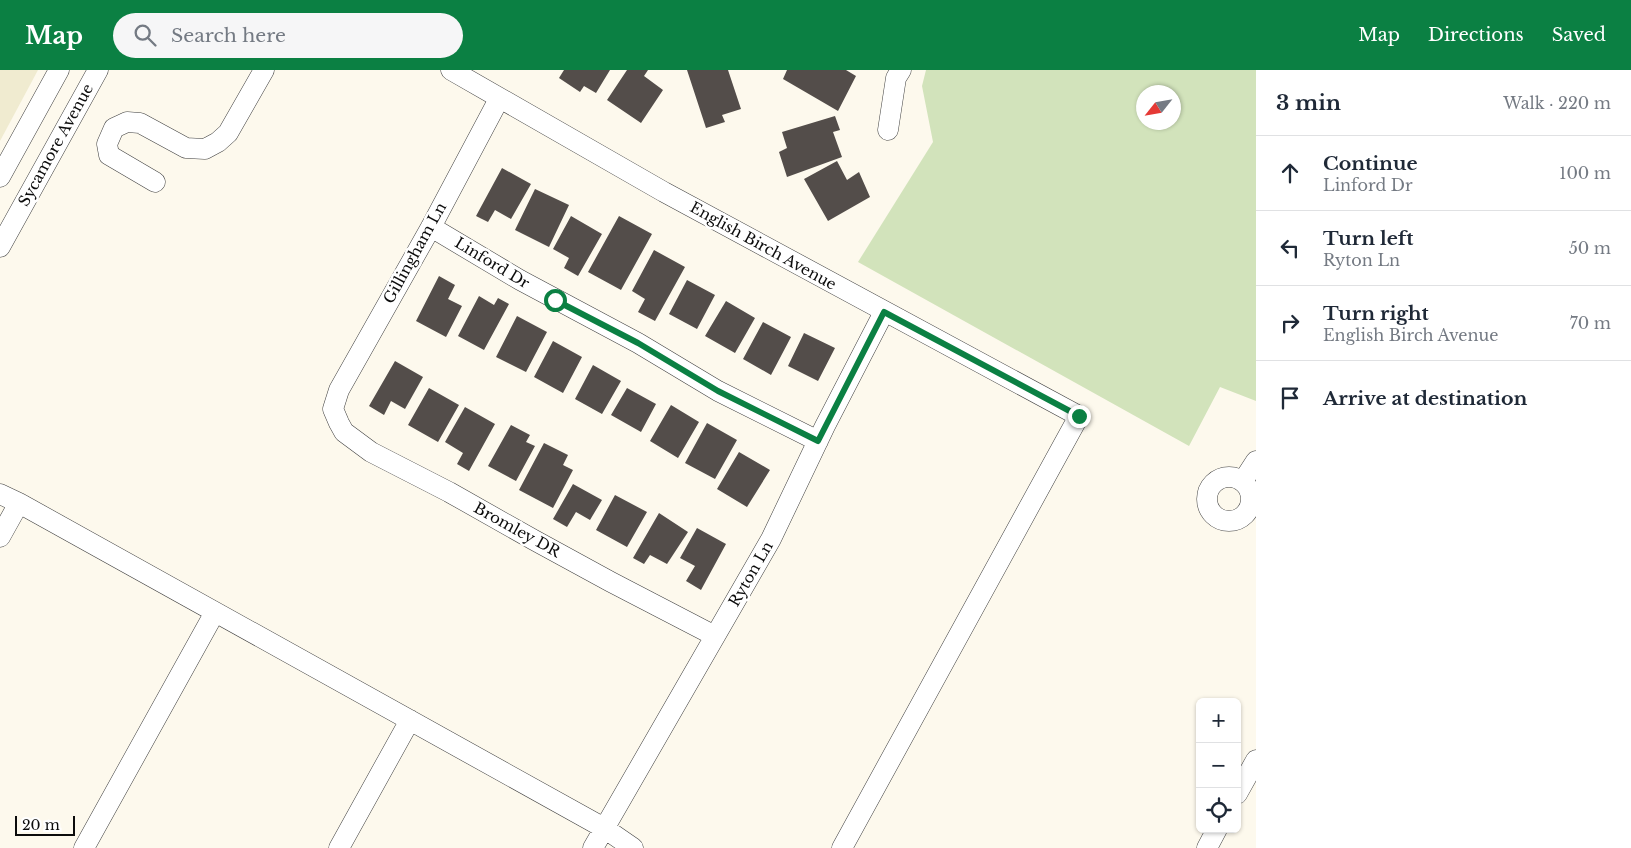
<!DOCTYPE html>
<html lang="en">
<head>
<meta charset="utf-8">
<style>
	body { margin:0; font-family:"Libre Baskerville",serif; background:#f6f6f7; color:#1f2937 }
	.controls { position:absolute; right:15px; bottom:15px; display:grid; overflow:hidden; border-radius:8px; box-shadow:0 1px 4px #0004 }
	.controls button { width:45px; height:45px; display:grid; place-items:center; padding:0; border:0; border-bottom:1px solid #e0e1e3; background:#fff; color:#1f2937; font:25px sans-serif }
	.compass { position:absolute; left:1136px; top:15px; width:45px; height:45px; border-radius:50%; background:#fff; box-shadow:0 1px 4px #0004; rotate:239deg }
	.scale { position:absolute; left:15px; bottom:12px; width:60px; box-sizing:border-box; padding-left:5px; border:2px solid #0c0c0c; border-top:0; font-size:14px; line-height:18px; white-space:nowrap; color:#0c0c0c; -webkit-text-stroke:4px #fff; paint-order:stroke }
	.stop { position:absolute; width:15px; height:15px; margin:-11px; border:4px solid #0b8043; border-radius:50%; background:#fff }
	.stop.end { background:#0b8043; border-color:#fff; box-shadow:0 1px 5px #0008 }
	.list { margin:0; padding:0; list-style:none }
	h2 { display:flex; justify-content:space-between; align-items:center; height:65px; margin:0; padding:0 20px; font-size:21px }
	h2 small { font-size:16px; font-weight:400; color:#747a83 }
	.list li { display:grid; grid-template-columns:32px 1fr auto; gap:15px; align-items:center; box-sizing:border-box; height:75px; padding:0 20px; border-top:1px solid #e0e1e3 }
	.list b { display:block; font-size:19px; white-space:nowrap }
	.list p { margin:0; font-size:16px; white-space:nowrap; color:#747a83 }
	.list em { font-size:16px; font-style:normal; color:#747a83 }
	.icon { flex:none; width:28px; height:28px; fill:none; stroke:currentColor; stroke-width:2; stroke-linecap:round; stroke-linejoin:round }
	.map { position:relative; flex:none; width:1256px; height:778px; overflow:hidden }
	header { display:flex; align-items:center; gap:30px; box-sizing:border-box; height:70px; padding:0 25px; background:#0b8043; color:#fff }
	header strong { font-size:24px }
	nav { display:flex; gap:28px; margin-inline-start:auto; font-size:18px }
	.search { width:350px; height:45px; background:#f6f6f7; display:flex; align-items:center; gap:12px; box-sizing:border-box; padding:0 18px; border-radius:28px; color:#747a83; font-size:19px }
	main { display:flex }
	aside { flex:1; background:#fff }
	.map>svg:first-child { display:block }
	.farmland { fill:#f0ebd0 }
	.green { fill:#d2e3bb; fill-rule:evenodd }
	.building { fill:#534d4a }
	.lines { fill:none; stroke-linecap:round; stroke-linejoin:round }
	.minor-casing { stroke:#3f3f3f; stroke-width:21 }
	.minor { stroke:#fff; stroke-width:20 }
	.route { stroke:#0b8043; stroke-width:6 }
	.labels { text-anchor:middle; stroke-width:5; stroke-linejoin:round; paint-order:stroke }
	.street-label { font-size:15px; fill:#0c0c0c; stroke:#fff }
</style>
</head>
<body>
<header>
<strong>Map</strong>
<div class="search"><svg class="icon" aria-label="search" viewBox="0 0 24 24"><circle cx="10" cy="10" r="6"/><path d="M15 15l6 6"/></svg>Search here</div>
<nav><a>Map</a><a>Directions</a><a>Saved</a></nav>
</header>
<main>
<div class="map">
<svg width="1256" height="778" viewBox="0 0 1256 778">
	<rect width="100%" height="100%" fill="#fdf9ed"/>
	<path class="farmland" d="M0 0H38L0 71Z"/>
	<path class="green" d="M926 0H1256V331L1220 317 1189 376 858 192 933 72 922 16ZM1144 22H1174V52H1144Z"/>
	<path class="building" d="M564 0H610L596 23 584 16 580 22 559 8Z
		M627 0H648L644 6 663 20 641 53 607 30Z
		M687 0H728L741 39 722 45 725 52 706 58Z
		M787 0H846L856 6 838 41 783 9Z
		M835 46 840 60 833 62 842 87 787 107 779 82 787 78 782 62Z
		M837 91 847 110 859 102 870 127 828 151 804 109Z
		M502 98 531 114 511 149 495 140 488 152 476 146Z
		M535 119 569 135 549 177 515 160Z
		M571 146 602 164 578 206 564 198 569 188 553 179Z
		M619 146 652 164 621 220 588 202Z
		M654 180 685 197 655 251 638 242 645 229 632 221Z
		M439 206 455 215 448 229 462 236 446 267 416 251Z
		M687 210 715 225 697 259 669 244Z
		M479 226 494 235 498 228 509 234 484 280 458 266Z
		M726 231 755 248 735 283 705 266Z
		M517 246 547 262 526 302 496 287Z
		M763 252 791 267 771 305 743 289Z
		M804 263 835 278 818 311 788 296Z
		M553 271 582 287 563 323 534 307Z
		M395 291 423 307 405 339 391 331 384 345 369 336Z
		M593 295 621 311 602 344 575 329Z
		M429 318 459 335 438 372 408 355Z
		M627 318 656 334 641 362 611 345Z
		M671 335 699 352 678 388 650 371Z
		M465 337 495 354 469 401 457 394 463 383 445 372Z
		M707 353 737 370 715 409 685 393Z
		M511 355 530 365 526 372 535 376 516 411 488 396Z
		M544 373 568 385 563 395 573 400 553 438 519 420Z
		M739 382 770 400 747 437 717 419Z
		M573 414 602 430 590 450 576 442 567 457 553 449Z
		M615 425 647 442 627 477 596 460Z
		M659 443 688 462 667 494 650 485 644 494 633 488Z
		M697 458 726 474 701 520 686 511 695 496 680 488Z"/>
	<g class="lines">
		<defs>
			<path id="minor" d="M451 0 664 122 1079 346 842 778
				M499 29 431 157 339 320 333 339 339 353 344 362 371 382 449 422 534 470 611 512 715 566
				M888 60 896 8 901 0
				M0 107 59 0
				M155 112 109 85 107 74 114 58 127 52 140 53 186 78 205 79 218 72 228 63 264 0
				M431 157 520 210 638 273 718 321 818 371
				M0 177 98 0
				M1207 429a22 22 0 1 1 44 0a22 22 0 1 1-44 0Z
				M1243 411 1256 391
				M0 424 19 433 604 758 633 778
				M0 467 19 433
				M1237 724 1256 690
				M84 778 215 542
				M339 778 410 650
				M593 778 771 469 825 356 884 242
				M1207 778 1217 759"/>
		</defs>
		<use href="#minor" class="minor-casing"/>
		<use href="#minor" class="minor"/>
	</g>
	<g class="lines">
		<path class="route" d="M555 230 638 273 718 321 818 371 884 242 1079 346"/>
	</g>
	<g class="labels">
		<g class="street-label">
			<text transform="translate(56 75) rotate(-61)" y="5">Sycamore Avenue</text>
			<text transform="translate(763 176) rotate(29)" y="5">English Birch Avenue</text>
			<text transform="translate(415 183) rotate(-61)" y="5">Gillingham Ln</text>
			<text transform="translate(492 193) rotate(31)" y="5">Linford Dr</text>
			<text transform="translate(517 460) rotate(29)" y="5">Bromley DR</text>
			<text transform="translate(751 504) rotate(-60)" y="5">Ryton Ln</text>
		</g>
	</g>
</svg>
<div class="controls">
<button>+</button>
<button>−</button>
<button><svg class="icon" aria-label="locate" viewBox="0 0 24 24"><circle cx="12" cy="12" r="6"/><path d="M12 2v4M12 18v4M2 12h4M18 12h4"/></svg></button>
</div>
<svg class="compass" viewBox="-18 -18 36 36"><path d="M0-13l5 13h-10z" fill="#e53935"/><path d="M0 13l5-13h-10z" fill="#747a83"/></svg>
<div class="scale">20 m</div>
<div class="stop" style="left:555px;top:230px"></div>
<div class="stop end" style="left:1079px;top:346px"></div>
</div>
<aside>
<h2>3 min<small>Walk · 220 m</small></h2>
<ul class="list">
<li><svg class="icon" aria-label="ahead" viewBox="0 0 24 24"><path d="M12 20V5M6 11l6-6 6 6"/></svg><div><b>Continue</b><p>Linford Dr</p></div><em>100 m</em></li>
<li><svg class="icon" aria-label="left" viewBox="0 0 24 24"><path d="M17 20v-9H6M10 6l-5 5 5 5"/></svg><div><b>Turn left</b><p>Ryton Ln</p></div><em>50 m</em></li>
<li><svg class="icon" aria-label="right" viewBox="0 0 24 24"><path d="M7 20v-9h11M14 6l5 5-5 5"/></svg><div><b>Turn right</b><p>English Birch Avenue</p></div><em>70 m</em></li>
<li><svg class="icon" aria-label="arrive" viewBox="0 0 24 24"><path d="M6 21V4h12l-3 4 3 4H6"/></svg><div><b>Arrive at destination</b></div></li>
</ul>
</aside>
</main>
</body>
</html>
